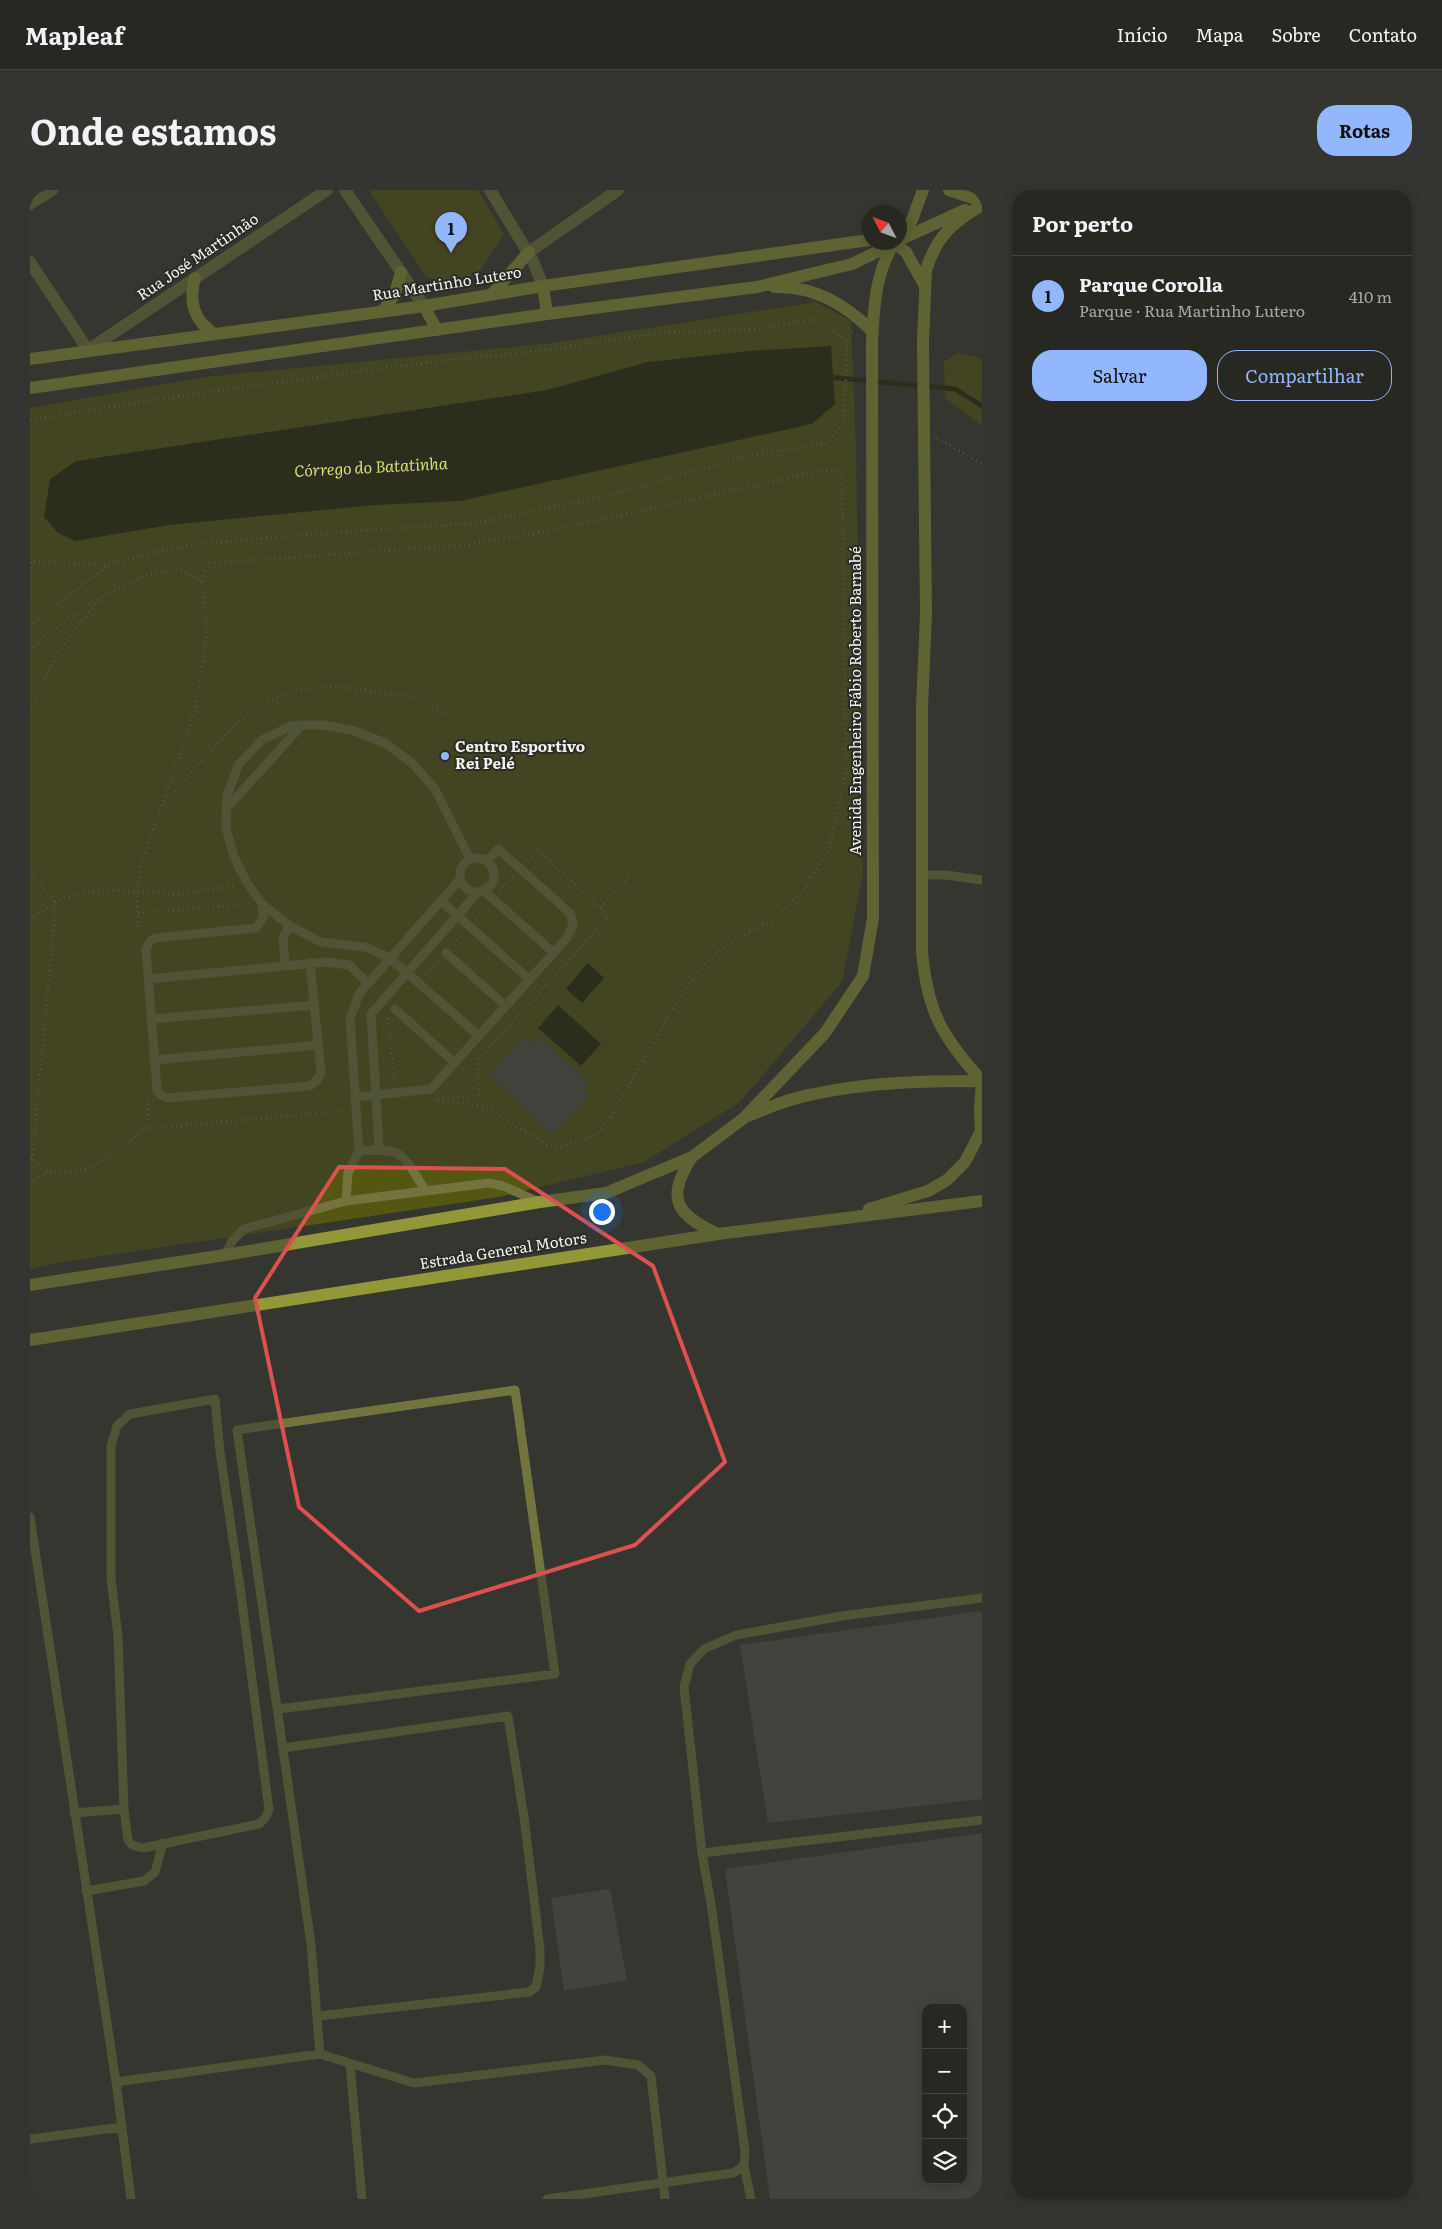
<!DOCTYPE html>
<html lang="pt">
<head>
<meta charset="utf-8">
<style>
	body { margin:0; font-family:Literata,serif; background:#343430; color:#f1f3f6 }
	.controls { position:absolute; right:15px; bottom:15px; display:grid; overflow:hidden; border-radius:10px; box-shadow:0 2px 12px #0003 }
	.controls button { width:45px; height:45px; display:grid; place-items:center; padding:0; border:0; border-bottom:1px solid #444441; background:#282823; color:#f1f3f6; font:25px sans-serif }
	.compass { position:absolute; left:832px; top:15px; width:45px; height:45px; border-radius:50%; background:#282823; box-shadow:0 2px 12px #0003; rotate:311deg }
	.you { position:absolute; left:571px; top:1021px; width:18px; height:18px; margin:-12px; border:4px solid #fff; border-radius:50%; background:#1a73e8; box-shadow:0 0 0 8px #1a73e833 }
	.badge { display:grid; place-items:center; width:32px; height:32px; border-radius:50%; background:#92b7fd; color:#111; font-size:16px; font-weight:700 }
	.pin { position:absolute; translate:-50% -41px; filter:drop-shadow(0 1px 2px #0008) }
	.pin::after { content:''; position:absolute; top:26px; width:18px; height:15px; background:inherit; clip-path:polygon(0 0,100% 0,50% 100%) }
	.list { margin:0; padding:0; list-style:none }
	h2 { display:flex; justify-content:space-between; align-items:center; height:65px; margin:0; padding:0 20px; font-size:21px }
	h2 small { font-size:16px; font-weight:400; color:#a5a6a6 }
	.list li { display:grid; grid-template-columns:32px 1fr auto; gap:15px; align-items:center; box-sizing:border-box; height:80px; padding:0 20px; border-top:1px solid #444441 }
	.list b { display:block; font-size:19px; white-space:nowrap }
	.list p { margin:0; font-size:16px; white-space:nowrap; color:#a5a6a6 }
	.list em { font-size:16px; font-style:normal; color:#a5a6a6 }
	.actions { display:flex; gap:10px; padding:15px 20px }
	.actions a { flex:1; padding:11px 0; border:1px solid #92b7fd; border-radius:20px; text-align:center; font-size:18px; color:#92b7fd }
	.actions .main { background:#92b7fd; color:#111 }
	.icon { flex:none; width:28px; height:28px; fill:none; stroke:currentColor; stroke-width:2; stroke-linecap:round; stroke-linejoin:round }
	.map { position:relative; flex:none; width:952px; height:2009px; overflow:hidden; border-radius:20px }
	header { display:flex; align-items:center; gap:30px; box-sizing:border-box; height:70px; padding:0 25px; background:#282823; border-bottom:1px solid #444441 }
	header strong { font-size:24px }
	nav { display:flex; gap:28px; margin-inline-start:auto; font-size:18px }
	.intro { display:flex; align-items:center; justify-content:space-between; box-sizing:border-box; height:120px; padding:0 30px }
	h1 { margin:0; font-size:35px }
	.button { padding:12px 22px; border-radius:20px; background:#92b7fd; color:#111; font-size:18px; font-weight:700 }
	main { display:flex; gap:30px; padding:0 30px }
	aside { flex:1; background:#282823; border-radius:20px; box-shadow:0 2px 12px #0003 }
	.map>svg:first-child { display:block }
	.green { fill:#545712 }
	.water { fill:#222407 }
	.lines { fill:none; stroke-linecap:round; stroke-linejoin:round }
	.stream { stroke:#222407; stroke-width:5 }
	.building { fill:#52534c; fill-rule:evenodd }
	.path { stroke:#757670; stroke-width:3; stroke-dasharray:1 4; stroke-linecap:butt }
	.service { stroke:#71753d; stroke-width:9 }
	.minor { stroke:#71753d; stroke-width:12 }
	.secondary { stroke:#929838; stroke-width:12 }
	.marked { fill:none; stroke:#dc5150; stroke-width:4; stroke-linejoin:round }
	.poi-dot { fill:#92b7fd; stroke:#2b2c26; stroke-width:2 }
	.labels { text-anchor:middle; stroke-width:4; stroke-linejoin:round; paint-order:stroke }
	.street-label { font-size:15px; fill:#f3f4f0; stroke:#2b2c26 }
	.poi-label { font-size:15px; font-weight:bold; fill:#f3f4f0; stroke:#2b2c26; text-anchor:start }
	.water-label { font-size:16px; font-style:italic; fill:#d7de66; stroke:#2b2c26 }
</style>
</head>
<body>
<header>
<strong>Mapleaf</strong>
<nav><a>Início</a><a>Mapa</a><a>Sobre</a><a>Contato</a></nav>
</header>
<div class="intro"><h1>Onde estamos</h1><a class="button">Rotas</a></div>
<main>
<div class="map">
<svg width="952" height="2009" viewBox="0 0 952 2009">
	<rect width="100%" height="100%" fill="#35362f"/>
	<path class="green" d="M339 0H448L474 44 449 83 417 94 396 87Z
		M786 112 821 131 826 260 833 683 812 792 710 912 614 972 469 1007 26 1073 0 1080V218L175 187 523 153Z
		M928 163 947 167 952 170V236L915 208 914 172Z"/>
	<path class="water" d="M801 156 805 214 782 234 430 311 345 315 139 335 45 351 28 343 14 327 20 289 46 271 517 200 618 172 719 161Z
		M558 773 574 788 552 813 536 799Z
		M528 815 571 854 551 876 508 838Z"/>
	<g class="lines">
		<path class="stream" d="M797 187 925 199 952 216"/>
	</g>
	<path class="building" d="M495 846 505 855 510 848 559 893 553 900 559 906 523 945 459 886Z
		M952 1421V1609L738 1633 710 1455Z
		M952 1643V2009H740L695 1679ZM896 1818H933V1990H896Z
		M580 1699 597 1790 534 1801 521 1708Z"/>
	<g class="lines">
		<path class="path" d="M817 151 822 141
			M0 230 129 209 368 176 491 163 633 143 728 139 788 129 817 151 814 233 796 254 722 265 572 307 449 333 324 341 167 354 124 362 79 375 1 371 0 416
			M907 248 952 274
			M172 391 179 373 435 355 502 344 796 280 806 281 812 286 816 583 799 658 775 699 742 731 703 750 684 764 676 773 651 805 582 925 567 945 531 957 519 955 487 937 460 918 442 914 403 911
			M0 436 78 375
			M0 461 22 440 71 407
			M0 521 27 464 73 405 118 385 151 380 172 391 177 443 165 520 112 673 106 702 109 745
			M134 612 206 534 233 514 263 501 303 496 385 507 421 527
			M0 679 3 686 26 713 2 970
			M470 702 484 686
			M570 717 599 687
			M108 723 219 714
			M446 728 455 718
			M0 729 32 708 75 700 146 704 207 696
			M423 754 432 744
			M397 784 409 770
			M358 828 365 891
			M118 909 119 938
			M408 910 448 904V870L579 726 508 660 498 671
			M0 968 18 982 38 983 62 978 94 957 113 939 315 921
			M0 993 18 982"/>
		<path class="service" d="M196 619 272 535
			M430 685a17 17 0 1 1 34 0a17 17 0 1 1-34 0Z
			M440 669 405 599 382 573 355 553 325 541 294 535H272L261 536 232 550 209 574 197 605 196 638 204 667 217 693 232 714 260 736 291 752 335 757 360 768 449 846
			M892 685H916L952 690
			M454 701 524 763
			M411 711 500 790
			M232 714 233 728 226 738 125 748 120 751 116 759 127 900 131 905 137 908 280 896 287 890 291 883 280 773
			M416 763 476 816
			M255 776 253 747 260 736
			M118 789 296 772 319 775 338 793
			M365 819 425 873
			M121 829 285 815
			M124 870 289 855
			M326 907 401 899 537 748 543 735 540 723 468 659 457 671
			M349 959 341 824 448 702
			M329 961 320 829 329 804 430 689
			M316 1011 318 983 329 961C375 957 372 964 395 1000
			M195 1065 202 1051 214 1039 316 1011 459 993 473 996 509 1012
			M0 1327 86 1892 101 2009
			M253 1558 478 1526 494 1627 510 1759V1777L506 1797 499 1802 288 1826
			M44 1623 94 1619 88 1446 81 1389V1256L87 1236 100 1224 185 1209 190 1262 210 1397 239 1620 235 1628 229 1634 113 1658 102 1655 98 1650 94 1619
			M672 1663 952 1630
			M56 1701 114 1691 125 1682 133 1653
			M290 1864 384 1893 575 1870 608 1875 621 1886 635 2009
			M320 1874 332 2009
			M86 1892 290 1864 281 1754 207 1240 485 1200 525 1484 248 1519
			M0 1949 92 1937
			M714 1976 721 2009
			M517 2009 703 1983 714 1976 715 1961 682 1720 672 1663 654 1497 660 1474 674 1459 706 1445 812 1426 952 1408"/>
		<path class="minor" d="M315 0 394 116
			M460 0 503 71 513 96
			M0 14 22 0
			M499 62 588 0
			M0 72 58 160 297 0"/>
		<path class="secondary" d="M919 0 952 11
			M869 46 882 30 893 0
			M869 50 935 20
			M863 52 876 62 895 96
			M165 88C158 112 164 130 184 144
			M513 96 517 124
			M744 97C785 96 815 114 843 142
			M463 103 499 62
			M394 116 407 140
			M352 122 365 104 371 82
			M0 169 394 116 513 96 839 50
			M0 198 517 124 727 97 822 74 863 54
			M952 891C912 847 897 821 892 761V518L896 424 893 152 896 80C907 46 922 33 952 15
			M718 926C740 917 761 908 784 904 839 892 896 891 952 891
			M662 967C635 1008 646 1025 688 1044
			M839 1019 898 1001 917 990 935 972 951 941 950 920 952 891
			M0 1095 195 1065 510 1012 576 1003 662 967 714 928 795 843 833 786 843 728 842 151C844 116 845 83 865 52
			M0 1150 688 1044 952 1011"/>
	</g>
	<path d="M0 0H952V2009H0ZM309 977 475 979 623 1076 695 1272 605 1355 389 1421 269 1317 225 1108Z" fill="#35362f" fill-opacity=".55" fill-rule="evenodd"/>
	<path class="marked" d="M309 977 475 979 623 1076 695 1272 605 1355 389 1421 269 1317 225 1108Z"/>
	<circle class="poi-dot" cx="415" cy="566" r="5"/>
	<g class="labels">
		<g class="street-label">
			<text transform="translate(168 67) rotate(-34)" y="5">Rua José Martinhão</text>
			<text transform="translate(417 94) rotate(-9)" y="5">Rua Martinho Lutero</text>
			<text transform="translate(826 511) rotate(-90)" y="5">Avenida Engenheiro Fábio Roberto Barnabé</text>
			<text transform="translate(473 1061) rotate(-9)" y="5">Estrada General Motors</text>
		</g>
		<g class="poi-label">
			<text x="425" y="562">Centro Esportivo<tspan x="425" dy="17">Rei Pelé</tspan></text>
		</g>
		<g class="water-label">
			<text transform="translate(341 277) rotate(-3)" y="6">Córrego do Batatinha</text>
		</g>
	</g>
</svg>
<div class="controls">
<button>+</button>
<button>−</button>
<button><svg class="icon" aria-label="locate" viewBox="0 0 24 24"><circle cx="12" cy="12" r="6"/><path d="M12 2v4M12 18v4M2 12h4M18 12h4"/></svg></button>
<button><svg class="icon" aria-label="layers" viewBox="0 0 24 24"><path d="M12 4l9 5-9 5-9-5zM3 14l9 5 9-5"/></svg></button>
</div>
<svg class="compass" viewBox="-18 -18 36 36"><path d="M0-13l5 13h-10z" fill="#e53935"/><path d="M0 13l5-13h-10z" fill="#a5a6a6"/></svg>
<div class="you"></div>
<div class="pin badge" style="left:421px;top:63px">1</div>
</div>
<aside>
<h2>Por perto<small></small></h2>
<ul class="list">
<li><span class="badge">1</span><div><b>Parque Corolla</b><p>Parque · Rua Martinho Lutero</p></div><em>410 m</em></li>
</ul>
<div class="actions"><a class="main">Salvar</a><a>Compartilhar</a></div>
</aside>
</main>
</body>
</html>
